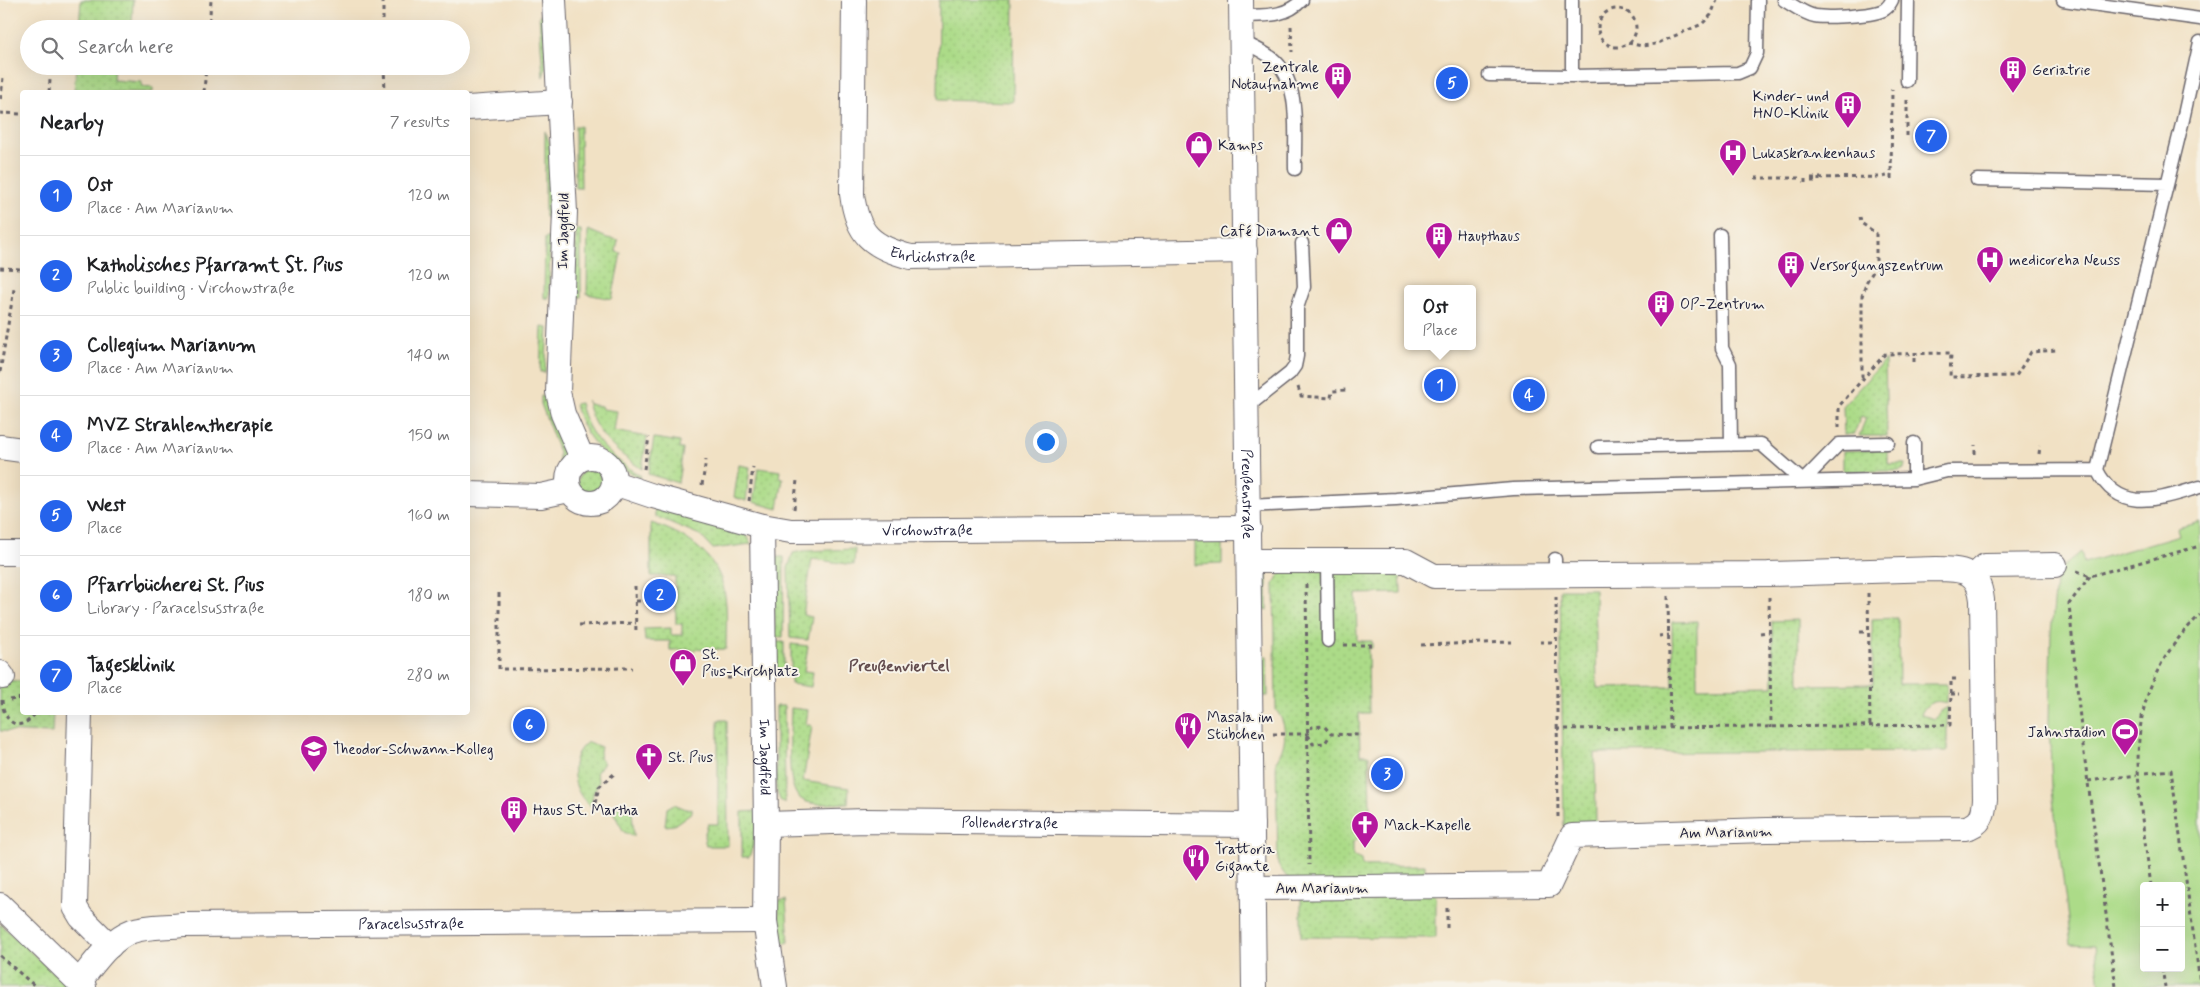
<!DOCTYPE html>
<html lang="en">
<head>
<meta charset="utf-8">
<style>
	body { margin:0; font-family:Mynerve,sans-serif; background:#f6f6f6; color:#202124 }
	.controls { position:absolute; right:15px; bottom:15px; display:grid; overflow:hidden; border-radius:5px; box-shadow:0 5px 20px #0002 }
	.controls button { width:45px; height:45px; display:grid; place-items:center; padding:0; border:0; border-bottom:1px solid #e0e0e0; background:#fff; color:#202124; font:25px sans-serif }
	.you { position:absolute; left:1045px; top:441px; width:18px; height:18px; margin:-12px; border:4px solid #fff; border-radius:50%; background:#1a73e8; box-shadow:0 0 0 8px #1a73e833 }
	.badge { display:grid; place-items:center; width:32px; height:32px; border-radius:50%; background:#2563eb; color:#fff; font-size:16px; font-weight:700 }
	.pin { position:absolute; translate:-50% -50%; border:2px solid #fff; box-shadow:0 1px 5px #0006 }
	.popup { position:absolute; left:1404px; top:285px; width:72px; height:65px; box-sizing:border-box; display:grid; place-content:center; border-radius:5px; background:#fff; filter:drop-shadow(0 1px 4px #0005); font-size:16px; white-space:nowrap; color:#757577 }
	.popup b { font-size:19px; color:#202124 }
	.popup::after { content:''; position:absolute; left:50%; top:100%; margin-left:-10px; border:10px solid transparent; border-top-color:#fff }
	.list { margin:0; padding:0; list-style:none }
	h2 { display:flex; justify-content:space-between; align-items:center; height:65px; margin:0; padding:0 20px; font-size:21px }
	h2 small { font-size:16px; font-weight:400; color:#757577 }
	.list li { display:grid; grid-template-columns:32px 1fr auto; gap:15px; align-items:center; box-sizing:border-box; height:80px; padding:0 20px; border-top:1px solid #e0e0e0 }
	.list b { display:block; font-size:19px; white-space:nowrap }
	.list p { margin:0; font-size:16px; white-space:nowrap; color:#757577 }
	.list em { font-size:16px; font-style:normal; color:#757577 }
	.icon { flex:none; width:28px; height:28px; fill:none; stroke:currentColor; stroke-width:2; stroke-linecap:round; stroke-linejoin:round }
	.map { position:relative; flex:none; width:2200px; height:987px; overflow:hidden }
	.search { position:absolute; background:#fff; box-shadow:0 5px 20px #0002; left:20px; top:20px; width:450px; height:55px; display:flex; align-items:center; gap:12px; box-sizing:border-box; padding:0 18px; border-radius:28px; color:#757577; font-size:19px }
	.panel { position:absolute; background:#fff; box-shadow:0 5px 20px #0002; left:20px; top:90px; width:450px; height:625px; border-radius:5px }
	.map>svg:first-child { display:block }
	.grass { fill:url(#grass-dots); stroke:#677e62 }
	.pitch { fill:#acdb88; stroke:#677e62; fill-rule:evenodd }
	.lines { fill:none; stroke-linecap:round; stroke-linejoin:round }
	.service-casing { stroke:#6a656b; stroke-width:15 }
	.minor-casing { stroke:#6a656b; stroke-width:26 }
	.path { stroke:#6a656b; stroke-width:3; stroke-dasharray:4 4; stroke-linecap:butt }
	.service { stroke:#fff; stroke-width:12 }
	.minor { stroke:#fff; stroke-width:24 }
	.labels { text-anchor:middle; stroke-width:4; stroke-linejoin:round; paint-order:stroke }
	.poi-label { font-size:15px; fill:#22223b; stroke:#f7f3e8; text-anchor:start }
	.street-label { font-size:15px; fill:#22223b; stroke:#f7f3e8 }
	.neighbourhood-label { font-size:16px; font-weight:bold; fill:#634d4f; stroke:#f7f3e8 }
</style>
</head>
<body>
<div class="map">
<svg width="2200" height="987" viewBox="0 0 2200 987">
	<defs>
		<pattern id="grass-dots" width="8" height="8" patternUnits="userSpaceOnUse" patternTransform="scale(1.25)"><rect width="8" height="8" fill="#acdb88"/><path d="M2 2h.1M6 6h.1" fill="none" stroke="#94bc76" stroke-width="1.8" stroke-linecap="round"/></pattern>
	</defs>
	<rect width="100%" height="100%" fill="#f7f3e8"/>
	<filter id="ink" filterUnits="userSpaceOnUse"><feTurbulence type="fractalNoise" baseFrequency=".02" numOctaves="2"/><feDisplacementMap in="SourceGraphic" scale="10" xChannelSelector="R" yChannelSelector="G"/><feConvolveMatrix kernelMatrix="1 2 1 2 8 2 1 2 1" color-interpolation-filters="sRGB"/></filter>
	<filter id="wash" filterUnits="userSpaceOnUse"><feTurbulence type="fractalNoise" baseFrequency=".0096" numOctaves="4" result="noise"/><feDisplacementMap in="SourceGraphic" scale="20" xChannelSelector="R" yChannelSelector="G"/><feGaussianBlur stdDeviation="1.12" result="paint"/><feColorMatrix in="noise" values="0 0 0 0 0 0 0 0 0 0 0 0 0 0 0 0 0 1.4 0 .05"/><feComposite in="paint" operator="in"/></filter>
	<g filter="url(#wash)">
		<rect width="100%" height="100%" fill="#f1e1c4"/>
		<path class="grass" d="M81 0H133L132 24 117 23 116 29H79Z
			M939 0H1014L1013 102 938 100Z
			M539 15H544L546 67 543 77Z
			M76 66H114L113 80 142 82 141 87 153 88V92H74Z
			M575 126H580L581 188H575Z
			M545 131 550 144 551 218 545 217Z
			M576 230H581V297H575Z
			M588 230 607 238 618 240 616 252 621 253 612 299 587 294Z
			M545 238H550L549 298H544Z
			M542 327 548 328 545 372H540Z
			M1885 360 1887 436H1859L1866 418 1861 416 1854 434 1844 435 1843 406Z
			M541 396 546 397C549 425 584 458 554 482L559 466V452L541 404Z
			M587 400 589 404 601 406 602 409 617 411 614 431 647 437 642 469C616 452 592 432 587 400Z
			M580 403C587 437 613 459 641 476L640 478C610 463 582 438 575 404Z
			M654 438 680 442 679 449H683L678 483 648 474Z
			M1888 449V464H1905L1904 469 1900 471H1843V451Z
			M739 465 750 467 746 501 734 497Z
			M758 468 781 471 780 477 783 478 778 509 753 502Z
			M578 482a13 13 0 1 1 26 0a13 13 0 1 1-26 0Z
			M655 507 741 532 748 537 751 544 713 549 700 535 655 516Z
			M651 523C684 533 717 554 724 590 728 609 726 630 726 649L670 650V641H645L644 629 671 628V635H682V624H676L675 576H651Z
			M1195 539 1217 540 1222 542V564L1195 565Z
			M855 549 854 565 812 559 803 615 812 617 808 640 790 638 788 568 793 553 803 551Z
			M774 557H784L783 637H775Z
			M1400 568 1401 593 1356 594 1357 641H1372V648H1368L1369 713H1359L1360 755H1369L1370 816 1361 817V836L1353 842V856L1361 860 1362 866 1425 865V877L1436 897V938L1301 937V897L1278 865 1276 761C1287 745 1288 725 1276 710L1274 584 1278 576 1285 571Z
			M1261 575H1267V610H1261Z
			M1560 589H1595L1597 688 1673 687 1672 622 1697 621V687L1773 686 1772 621 1798 620 1799 685 1873 684 1872 619 1898 618 1899 684H1947V703C1935 699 1925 703 1921 715L1935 719 1940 711 1947 707V751L1595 753 1596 825 1564 826Z
			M775 642H784V672H775Z
			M791 644 808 646 804 671 813 672 811 687 791 684Z
			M1262 656H1267L1268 696H1262Z
			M0 680 22 681V712L53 713 52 733 0 731Z
			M776 706H784L785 803 780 800 776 789Z
			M791 708 808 710 806 724 812 726 803 781 849 788 848 803C834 803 812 807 801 799 784 789 791 727 791 708Z
			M718 720H727L728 846H706L704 836 708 824H718Z
			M588 742 601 747 599 757 604 763 596 773 599 782 593 794 591 806C571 793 566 756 588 742Z
			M626 804 632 811 634 836 624 832 614 814 616 807Z
			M674 804 686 809 692 808V812L674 825 665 826 667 808Z
			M757 811V835L749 857H742V812Z
			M786 900 789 942 781 944 778 901Z
			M0 924 69 987H0Z"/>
		<path class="pitch" d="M2200 522V987H2100L2095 945 2071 944 2052 790 2049 721 2051 633 2057 572 2081 552 2084 563 2179 535 2177 528ZM2144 886H2181V968H2144Z"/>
	</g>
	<g filter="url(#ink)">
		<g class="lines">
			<defs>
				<path id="service" d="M1572 0V76L1738 73 1750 68 1757 53 1758 0
					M1784 0C1794 6 1804 14 1815 16 1827 18 1876 16 1885 9 1888 7 1890 4 1892 0
					M2063 0 2200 19
					M1241 16C1264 15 1285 18 1302 0
					M1241 41C1251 46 1263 51 1272 58 1302 82 1294 134 1295 169
					M2200 42 2182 124 2097 470C2120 516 2161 498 2200 487
					M1489 75 1572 76
					M1907 81 1908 0
					M1977 180 2167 184
					M1720 235 1722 348 1730 364 1731 445
					M1247 407 1290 373 1295 366 1297 356V308L1304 287 1302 243
					M1598 447 1761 444 1803 481 1839 444 1888 443
					M1914 479V443
					M1248 506 1396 499 1513 489 1914 479 1947 471 2097 470
					M1555 559V575
					M1327 561 1328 641"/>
				<g id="minor">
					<path d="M554 0 565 212 558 392 563 414 582 458"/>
					<path id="s1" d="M854 0 852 194C857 234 871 247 911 257L1245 251"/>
					<path id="s2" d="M1241 0 1254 987"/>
					<path d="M468 108 560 102"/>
					<path d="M0 447 22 450"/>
					<circle cx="591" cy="480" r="23"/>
					<path id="s3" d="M614 483 653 496 762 526 791 531 1249 528"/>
					<path d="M468 494 541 496 569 490"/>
					<path id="s4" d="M762 526 766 824 765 921 775 987"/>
					<path d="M0 553H22"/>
					<path d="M1249 561H1406L1434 576 1768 574 1936 569C1962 569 1979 570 1982 600L1985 799C1984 814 1981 825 1965 828L1767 830 1572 836 1549 885 1253 888"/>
					<path d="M1973 577 1985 566 2055 565"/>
					<path d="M0 673 3 677"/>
					<path d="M80 712 75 907 81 917 110 946"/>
					<path id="s5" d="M766 824 866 821 1252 825"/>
					<path d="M0 905 84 987"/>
					<path id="s6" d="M79 982C94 964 110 939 132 931 147 926 167 927 183 925L765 921"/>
				</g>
			</defs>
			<use href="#service" class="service-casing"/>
			<use href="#minor" class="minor-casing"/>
			<path class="path" d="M383 0V29
				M1598 28a19 19 0 1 1 38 0a19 19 0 1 1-38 0Z
				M1291 26 1292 52
				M209 29 211 0
				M1628 43 1642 46 1656 44 1702 24 1711 15 1717 0
				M384 66 385 92
				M0 88H2L3 77
				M49 92 50 80
				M204 92 206 66
				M1 99 2 88
				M0 113 22 114
				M1907 136V96
				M1755 178H1800
				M1811 178 1882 177 1891 175
				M1891 179 1892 89
				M1811 181H1819V178
				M1805 183V175
				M1860 217 1861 223 1876 233V267L1867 281 1862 296V379
				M0 268 22 269
				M1914 362V354
				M0 372 14 289
				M1298 387 1301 396 1331 398 1332 391 1347 390
				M1839 428V406L1885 354 1951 353 1950 377 2016 376 2031 352 2056 350
				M1975 454V445
				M2039 454 2040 446
				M644 469 649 437
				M702 485 706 460
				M749 501 753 467
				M794 509 797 480
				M2077 571 2090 576 2200 546
				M2090 576 2069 604 2082 739 2116 987
				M1306 584 1309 865
				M635 586 636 634
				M499 593V669L632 668
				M1868 593 1870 726
				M1668 596 1670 729
				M1556 597 1558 819
				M1769 597 1771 728
				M636 601H644
				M579 625 636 623
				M1860 632H1868
				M1760 633 1769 632
				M1659 636 1669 635
				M1540 642H1556
				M1344 645H1372
				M1421 645 1512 642
				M727 678H733
				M1951 694V679H1960
				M2 700C3 723 21 735 36 712
				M10 700 22 698
				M1557 729 1950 725 1951 694H1960
				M1273 734H1307L1312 727 1324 726 1331 734 1359 735
				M1308 735 1313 744 1325 743 1331 734
				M2146 773 2171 770 2200 983
				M2088 781 2137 775
				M595 803 599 787 615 773
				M2151 886C2138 783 2115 696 2200 615
				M1447 908V930
				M0 956 36 987
				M2162 968 2165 987"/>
			<use href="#service" class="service"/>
			<use href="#minor" class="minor"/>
		</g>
	</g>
	<defs>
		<symbol id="building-pin" viewBox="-11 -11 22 30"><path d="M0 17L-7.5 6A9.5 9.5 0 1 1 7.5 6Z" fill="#b5179e" stroke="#f7f3e8"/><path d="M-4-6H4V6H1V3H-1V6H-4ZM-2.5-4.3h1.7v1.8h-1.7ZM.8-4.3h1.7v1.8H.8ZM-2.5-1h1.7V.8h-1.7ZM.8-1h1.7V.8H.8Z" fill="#fff"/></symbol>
		<symbol id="shop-pin" viewBox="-11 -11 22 30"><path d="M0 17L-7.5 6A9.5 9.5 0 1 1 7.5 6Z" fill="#b5179e" stroke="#f7f3e8"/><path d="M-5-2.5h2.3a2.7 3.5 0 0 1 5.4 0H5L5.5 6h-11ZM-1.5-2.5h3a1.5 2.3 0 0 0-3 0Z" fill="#fff"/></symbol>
		<symbol id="hospital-pin" viewBox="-11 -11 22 30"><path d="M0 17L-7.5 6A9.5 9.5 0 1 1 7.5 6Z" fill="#b5179e" stroke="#f7f3e8"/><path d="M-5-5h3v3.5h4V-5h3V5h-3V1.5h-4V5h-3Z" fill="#fff"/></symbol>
		<symbol id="restaurant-pin" viewBox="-11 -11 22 30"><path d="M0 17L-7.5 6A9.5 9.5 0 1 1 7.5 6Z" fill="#b5179e" stroke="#f7f3e8"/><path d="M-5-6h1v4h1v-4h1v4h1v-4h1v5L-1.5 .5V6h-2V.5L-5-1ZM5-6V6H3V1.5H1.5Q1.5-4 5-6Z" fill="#fff"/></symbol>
		<symbol id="stadium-pin" viewBox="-11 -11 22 30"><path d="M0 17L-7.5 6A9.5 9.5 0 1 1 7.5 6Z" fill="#b5179e" stroke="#f7f3e8"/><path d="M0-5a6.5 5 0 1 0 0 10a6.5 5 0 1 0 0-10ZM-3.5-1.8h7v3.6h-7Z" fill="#fff"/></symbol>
		<symbol id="school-pin" viewBox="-11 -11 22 30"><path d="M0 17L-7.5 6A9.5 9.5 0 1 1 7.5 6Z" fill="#b5179e" stroke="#f7f3e8"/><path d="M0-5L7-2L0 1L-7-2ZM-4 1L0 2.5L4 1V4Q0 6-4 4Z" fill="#fff"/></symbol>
		<symbol id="church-pin" viewBox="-11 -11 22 30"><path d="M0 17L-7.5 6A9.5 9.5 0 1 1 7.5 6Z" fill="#b5179e" stroke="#f7f3e8"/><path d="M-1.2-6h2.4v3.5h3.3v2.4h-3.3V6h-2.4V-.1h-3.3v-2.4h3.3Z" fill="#fff"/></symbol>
	</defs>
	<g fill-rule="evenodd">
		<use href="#building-pin" x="1997" y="54" width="32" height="43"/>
		<use href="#building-pin" x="1322" y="60" width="32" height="43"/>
		<use href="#building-pin" x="1832" y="89" width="32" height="43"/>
		<use href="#shop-pin" x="1183" y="129" width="32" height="43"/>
		<use href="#hospital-pin" x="1717" y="137" width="32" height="43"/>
		<use href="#shop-pin" x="1323" y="215" width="32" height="43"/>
		<use href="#building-pin" x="1423" y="220" width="32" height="43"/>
		<use href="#hospital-pin" x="1974" y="244" width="32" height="43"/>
		<use href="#building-pin" x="1775" y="249" width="32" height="43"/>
		<use href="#building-pin" x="1645" y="288" width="32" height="43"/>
		<use href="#shop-pin" x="667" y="647" width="32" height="43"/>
		<use href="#restaurant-pin" x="1172" y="710" width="32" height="43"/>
		<use href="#stadium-pin" x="2109" y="716" width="32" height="43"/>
		<use href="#school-pin" x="298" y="733" width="32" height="43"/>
		<use href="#church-pin" x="633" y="741" width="32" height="43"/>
		<use href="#building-pin" x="498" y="794" width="32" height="43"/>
		<use href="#church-pin" x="1349" y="809" width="32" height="43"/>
		<use href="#restaurant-pin" x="1180" y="842" width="32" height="43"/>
	</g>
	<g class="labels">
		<g class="poi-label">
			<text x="1319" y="72" text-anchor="end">Zentrale<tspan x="1319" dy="17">Notaufnahme</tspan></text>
			<text x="2032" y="75">Geriatrie</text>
			<text x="1829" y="101" text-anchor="end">Kinder- und<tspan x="1829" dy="17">HNO-Klinik</tspan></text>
			<text x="1218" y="150">Kamps</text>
			<text x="1752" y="158">Lukaskrankenhaus</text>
			<text x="1320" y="236" text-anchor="end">Café Diamant</text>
			<text x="1458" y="241">Haupthaus</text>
			<text x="2009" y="265">medicoreha Neuss</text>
			<text x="1810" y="270">Versorgungszentrum</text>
			<text x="1680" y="309">OP-Zentrum</text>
			<text x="702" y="659">St.<tspan x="702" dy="17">Pius-Kirchplatz</tspan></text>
			<text x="1207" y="722">Masala im<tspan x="1207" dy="17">Stübchen</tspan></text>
			<text x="2106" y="737" text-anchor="end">Jahnstadion</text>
			<text x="333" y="754">Theodor-Schwann-Kolleg</text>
			<text x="668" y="762">St. Pius</text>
			<text x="533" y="815">Haus St. Martha</text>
			<text x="1384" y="830">Mack-Kapelle</text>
			<text x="1215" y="854">Trattoria<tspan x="1215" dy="17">Gigante</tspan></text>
		</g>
		<g class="street-label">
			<text transform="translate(563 231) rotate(-89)" y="5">Im Jagdfeld</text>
			<text dy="5" stroke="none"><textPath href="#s1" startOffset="310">Ehrlichstraße</textPath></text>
			<text dy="5" stroke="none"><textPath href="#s2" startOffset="494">Preußenstraße</textPath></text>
			<text dy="5" stroke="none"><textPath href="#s3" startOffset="320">Virchowstraße</textPath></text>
			<text dy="5" stroke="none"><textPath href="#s4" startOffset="231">Im Jagdfeld</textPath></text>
			<text dy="5" stroke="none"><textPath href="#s5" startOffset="244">Pollenderstraße</textPath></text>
			<text transform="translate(1726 832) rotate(-1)" y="5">Am Marianum</text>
			<text x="1322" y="893">Am Marianum</text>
			<text dy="5" stroke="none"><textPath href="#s6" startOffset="354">Paracelsusstraße</textPath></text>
		</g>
		<g class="neighbourhood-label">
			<text x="899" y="671">Preußenviertel</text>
		</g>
	</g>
</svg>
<div class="controls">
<button>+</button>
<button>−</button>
</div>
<div class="you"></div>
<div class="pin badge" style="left:1440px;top:385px">1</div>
<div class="popup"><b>Ost</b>Place</div>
<div class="pin badge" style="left:660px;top:595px">2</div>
<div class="pin badge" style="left:1387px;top:774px">3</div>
<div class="pin badge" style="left:1529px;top:395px">4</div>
<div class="pin badge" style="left:1452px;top:83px">5</div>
<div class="pin badge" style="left:529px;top:725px">6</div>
<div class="pin badge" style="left:1931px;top:136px">7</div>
<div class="search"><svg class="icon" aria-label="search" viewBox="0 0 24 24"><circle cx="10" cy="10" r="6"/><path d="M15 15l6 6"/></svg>Search here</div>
<section class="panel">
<h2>Nearby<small>7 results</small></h2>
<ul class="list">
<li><span class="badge">1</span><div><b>Ost</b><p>Place · Am Marianum</p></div><em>120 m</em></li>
<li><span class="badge">2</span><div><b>Katholisches Pfarramt St. Pius</b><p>Public building · Virchowstraße</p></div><em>120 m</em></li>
<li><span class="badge">3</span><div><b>Collegium Marianum</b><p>Place · Am Marianum</p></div><em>140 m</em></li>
<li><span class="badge">4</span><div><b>MVZ Strahlentherapie</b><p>Place · Am Marianum</p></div><em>150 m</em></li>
<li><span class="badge">5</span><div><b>West</b><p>Place</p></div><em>160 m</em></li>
<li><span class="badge">6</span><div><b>Pfarrbücherei St. Pius</b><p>Library · Paracelsusstraße</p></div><em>180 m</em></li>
<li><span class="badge">7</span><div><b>Tagesklinik</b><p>Place</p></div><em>280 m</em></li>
</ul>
</section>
</div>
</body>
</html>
